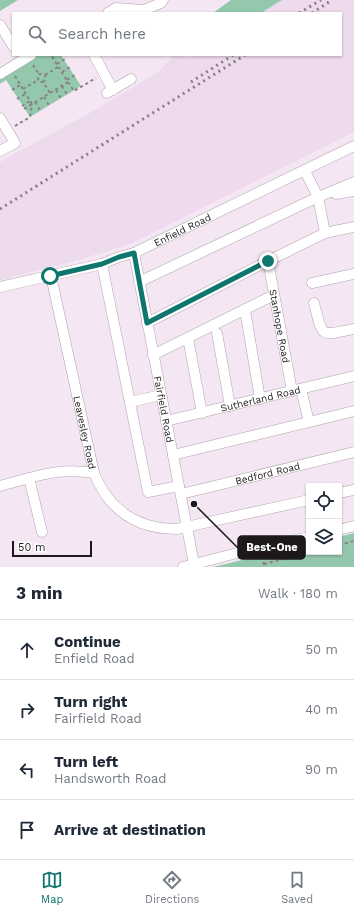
<!DOCTYPE html>
<html lang="en">
<head>
<meta charset="utf-8">
<style>
	body { margin:0; font-family:"Work Sans",sans-serif; background:#f2f2f3; color:#1f2937 }
	.controls { position:absolute; right:12px; bottom:12px; display:grid; overflow:hidden; border-radius:0px; box-shadow:0 1px 3px #0004 }
	.controls button { width:36px; height:36px; display:grid; place-items:center; padding:0; border:0; border-bottom:1px solid #e0e1e3; background:#fff; color:#1f2937; font:20px sans-serif }
	.scale { position:absolute; left:12px; bottom:10px; width:80px; box-sizing:border-box; padding-left:4px; border:2px solid #1d181c; border-top:0; font-size:11px; line-height:14px; white-space:nowrap; color:#1d181c; -webkit-text-stroke:3px #fff; paint-order:stroke }
	.stop { position:absolute; width:12px; height:12px; margin:-9px; border:3px solid #0f766e; border-radius:50%; background:#fff }
	.stop.end { background:#0f766e; border-color:#fff; box-shadow:0 1px 4px #0008 }
	.list { margin:0; padding:0; list-style:none }
	h2 { display:flex; justify-content:space-between; align-items:center; height:52px; margin:0; padding:0 16px; font-size:17px }
	h2 small { font-size:13px; font-weight:400; color:#747a83 }
	.list li { display:grid; grid-template-columns:26px 1fr auto; gap:12px; align-items:center; box-sizing:border-box; height:60px; padding:0 16px; border-top:1px solid #e0e1e3 }
	.list b { display:block; font-size:15px; white-space:nowrap }
	.list p { margin:0; font-size:13px; white-space:nowrap; color:#747a83 }
	.list em { font-size:13px; font-style:normal; color:#747a83 }
	.icon { flex:none; width:22px; height:22px; fill:none; stroke:currentColor; stroke-width:2; stroke-linecap:round; stroke-linejoin:round }
	.map { position:relative; flex:none; width:354px; height:567px; overflow:hidden }
	.search { position:absolute; background:#fff; box-shadow:0 1px 3px #0004; left:12px; right:12px; top:12px; height:44px; display:flex; align-items:center; gap:10px; box-sizing:border-box; padding:0 14px; border-radius:0px; color:#747a83; font-size:15px }
	.sheet { height:292px; background:#fff }
	nav { display:flex; justify-content:space-around; align-items:center; box-sizing:border-box; height:56px; border-top:1px solid #e0e1e3; background:#fff; font-size:11px; color:#747a83 }
	nav a { display:grid; justify-items:center; gap:2px }
	nav .on { color:#0f766e }
	.map>svg:first-child { display:block }
	.built { fill:#eddaec }
	.green { fill:#94c8ac }
	.lines { fill:none; stroke-linecap:round; stroke-linejoin:round }
	.minor-casing { stroke:#aea2ad; stroke-width:11 }
	.path { stroke:#898088; stroke-width:2; stroke-dasharray:3 3; stroke-linecap:butt }
	.minor { stroke:#fff; stroke-width:10 }
	.rail { stroke:#877e86; stroke-width:3; stroke-dasharray:2 4; stroke-linecap:butt }
	.route { stroke:#0f766e; stroke-width:5 }
	.labels { text-anchor:middle; stroke-width:3; stroke-linejoin:round; paint-order:stroke }
	.street-label { font-size:10px; fill:#1d181c; stroke:#fff }
	.leader { fill:none; stroke:#1d181c; stroke-width:1.5 }
	.callout-dot { fill:#1d181c; stroke:#fff; stroke-width:1.5 }
	.callout { fill:#1d181c; stroke:#1d181c; stroke-width:1.5 }
	.callout-label { font-size:11px; text-anchor:middle; font-weight:bold; fill:#fff }
</style>
</head>
<body>
<div class="map">
<svg width="354" height="567" viewBox="0 0 354 567">
	<rect width="100%" height="100%" fill="#f4e7f3"/>
	<path class="built" d="M282 0H354V132L128 245 71 262 0 280V162L95 110 158 72 174 55H186L189 58 194 55H341V13H261Z"/>
	<path class="green" d="M0 0H18L0 11Z
		M231 0H282L261 13H213Z
		M37 55H61L81 86 30 117 6 80 0 84V78Z
		M354 533V567H213L309 544V552H339V537Z"/>
	<g class="lines">
		<defs>
			<g id="minor">
				<path d="M108 13 116 8 144 10 161 3 163 0"/>
				<path d="M0 25 13 46"/>
				<path d="M94 55 113 90"/>
				<path d="M0 74 31 55"/>
				<path d="M107 93 131 79"/>
				<path d="M0 118 15 143 0 151"/>
				<path d="M305 171 318 197 325 233"/>
				<path d="M336 194 354 191"/>
				<path id="s1" d="M134 253 194 564"/>
				<path id="s2" d="M268 261 292 391"/>
				<path d="M102 264 148 492 179 486"/>
				<path id="s3" d="M51 276 94 473C109 510 137 529 177 529L309 500"/>
				<path d="M139 282 318 197 354 182"/>
				<path d="M312 283 354 274"/>
				<path id="s4" d="M0 287 102 264 119 257 134 253 354 146"/>
				<path d="M314 303C323 338 319 336 354 329"/>
				<path d="M245 310 260 399"/>
				<path d="M147 323 268 261 325 233 354 227"/>
				<path d="M217 333 230 406"/>
				<path d="M188 338 202 413"/>
				<path d="M153 355 274 295"/>
				<path d="M301 389 309 422"/>
				<path d="M130 402 161 395"/>
				<path id="s5" d="M166 421 354 376"/>
				<path d="M173 455 354 411"/>
				<path d="M29 478 42 532"/>
				<path d="M0 486C34 477 58 467 94 473"/>
				<path d="M339 493 354 490"/>
				<path id="s6" d="M181 494 354 452"/>
				<path d="M339 530 354 526"/>
				<path d="M183 567 245 551 309 537"/>
			</g>
		</defs>
		<use href="#minor" class="minor-casing"/>
		<path class="path" d="M57 64 65 59
			M33 65 39 74
			M62 72 70 67
			M45 75 58 67
			M15 76 32 104 68 82 51 55
			M67 80 75 75
			M43 82 46 79 45 75 43 74H39L38 80 40 82H43L50 93
			M68 82 74 91 96 78
			M62 86 68 96
			M23 89 38 80
			M12 90 20 85
			M56 90 62 100
			M44 97 50 107
			M17 99 25 94
			M35 102 41 112
			M22 106 30 101
			M24 109 32 104
			M15 126 30 117 32 104
			M339 545 354 541
			M263 556 264 567
			M264 564 312 552"/>
		<use href="#minor" class="minor"/>
		<path class="rail" d="M299 13 321 0
			M312 13 332 0
			M191 82 233 55
			M0 209 245 55"/>
	</g>
	<g class="lines">
		<path class="route" d="M50 276 102 264 119 257 134 253 147 323 268 261"/>
	</g>
	<g class="labels">
		<g class="street-label">
			<text dy="4" stroke="none"><textPath href="#s4" startOffset="192">Enfield Road</textPath></text>
			<text dy="4" stroke="none"><textPath href="#s2" startOffset="66">Stanhope Road</textPath></text>
			<text dy="4" stroke="none"><textPath href="#s5" startOffset="97">Sutherland Road</textPath></text>
			<text dy="4" stroke="none"><textPath href="#s1" startOffset="159">Fairfield Road</textPath></text>
			<text dy="4" stroke="none"><textPath href="#s3" startOffset="160">Leavesley Road</textPath></text>
			<text dy="4" stroke="none"><textPath href="#s6" startOffset="89">Bedford Road</textPath></text>
		</g>
	</g>
	<path class="leader" d="M194 504L238 548"/>
	<circle class="callout-dot" cx="194" cy="504" r="4"/>
	<rect class="callout" x="238" y="536" width="67" height="23" rx="4"/>
	<g class="callout-label">
		<text x="272" y="551">Best-One</text>
	</g>
</svg>
<div class="controls">
<button><svg class="icon" aria-label="locate" viewBox="0 0 24 24"><circle cx="12" cy="12" r="6"/><path d="M12 2v4M12 18v4M2 12h4M18 12h4"/></svg></button>
<button><svg class="icon" aria-label="layers" viewBox="0 0 24 24"><path d="M12 4l9 5-9 5-9-5zM3 14l9 5 9-5"/></svg></button>
</div>
<div class="scale">50 m</div>
<div class="stop" style="left:50px;top:276px"></div>
<div class="stop end" style="left:268px;top:261px"></div>
<div class="search"><svg class="icon" aria-label="search" viewBox="0 0 24 24"><circle cx="10" cy="10" r="6"/><path d="M15 15l6 6"/></svg>Search here</div>
</div>
<section class="sheet">
<h2>3 min<small>Walk · 180 m</small></h2>
<ul class="list">
<li><svg class="icon" aria-label="ahead" viewBox="0 0 24 24"><path d="M12 20V5M6 11l6-6 6 6"/></svg><div><b>Continue</b><p>Enfield Road</p></div><em>50 m</em></li>
<li><svg class="icon" aria-label="right" viewBox="0 0 24 24"><path d="M7 20v-9h11M14 6l5 5-5 5"/></svg><div><b>Turn right</b><p>Fairfield Road</p></div><em>40 m</em></li>
<li><svg class="icon" aria-label="left" viewBox="0 0 24 24"><path d="M17 20v-9H6M10 6l-5 5 5 5"/></svg><div><b>Turn left</b><p>Handsworth Road</p></div><em>90 m</em></li>
<li><svg class="icon" aria-label="arrive" viewBox="0 0 24 24"><path d="M6 21V4h12l-3 4 3 4H6"/></svg><div><b>Arrive at destination</b></div></li>
</ul>
</section>
<nav>
<a class="on"><svg class="icon" aria-label="map" viewBox="0 0 24 24"><path d="M3 6l6-2 6 2 6-2v14l-6 2-6-2-6 2zM9 4v14M15 6v14"/></svg>Map</a>
<a><svg class="icon" aria-label="directions" viewBox="0 0 24 24"><path d="M12 3l9 9-9 9-9-9zM9 14v-3h6M13 9l2 2-2 2"/></svg>Directions</a>
<a><svg class="icon" aria-label="saved" viewBox="0 0 24 24"><path d="M7 4h10v16l-5-4-5 4z"/></svg>Saved</a>
</nav>
</body>
</html>
